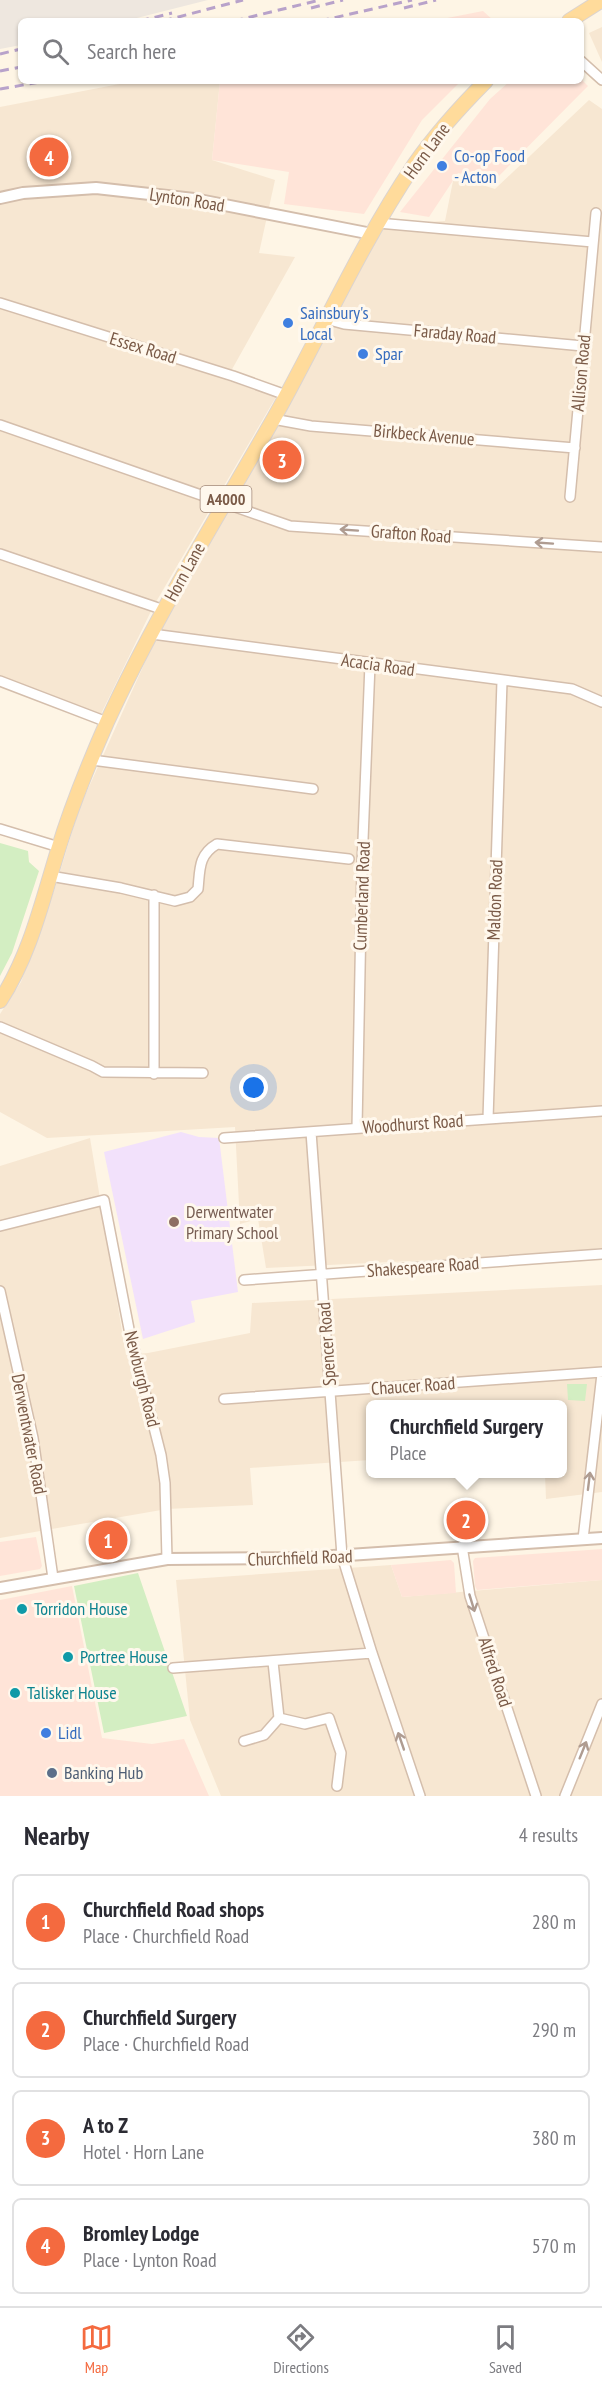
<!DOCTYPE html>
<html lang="en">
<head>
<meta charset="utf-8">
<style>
	body { margin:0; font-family:"PT Sans Narrow",sans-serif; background:#f2f2f3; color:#2b2b33 }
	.you { position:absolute; left:254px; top:1088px; width:21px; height:21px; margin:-15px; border:4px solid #fff; border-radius:50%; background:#1a73e8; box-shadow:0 0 0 9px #1a73e833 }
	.badge { display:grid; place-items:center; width:39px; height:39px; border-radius:50%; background:#f46a3f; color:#fff; font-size:20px; font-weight:700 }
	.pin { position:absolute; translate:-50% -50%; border:3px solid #fff; box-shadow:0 2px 6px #0006 }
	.popup { position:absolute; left:366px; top:1400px; width:201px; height:78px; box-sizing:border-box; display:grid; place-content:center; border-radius:9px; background:#fff; filter:drop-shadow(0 2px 4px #0005); font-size:20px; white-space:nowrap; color:#7c7c81 }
	.popup b { font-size:22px; color:#2b2b33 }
	.popup::after { content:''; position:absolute; left:50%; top:100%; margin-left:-12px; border:12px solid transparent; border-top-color:#fff }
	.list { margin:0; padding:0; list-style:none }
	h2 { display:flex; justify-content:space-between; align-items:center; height:78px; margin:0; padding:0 24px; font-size:26px }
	h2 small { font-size:20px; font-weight:400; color:#7c7c81 }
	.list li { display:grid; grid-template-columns:39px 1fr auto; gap:18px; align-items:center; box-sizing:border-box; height:96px; margin:0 12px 12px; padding:0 12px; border:2px solid #e1e1e2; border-radius:9px }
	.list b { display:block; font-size:22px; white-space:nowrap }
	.list p { margin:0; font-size:20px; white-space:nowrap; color:#7c7c81 }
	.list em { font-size:20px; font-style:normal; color:#7c7c81 }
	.icon { flex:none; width:33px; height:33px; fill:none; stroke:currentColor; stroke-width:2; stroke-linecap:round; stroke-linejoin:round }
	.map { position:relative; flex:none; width:602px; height:1796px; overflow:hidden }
	.search { position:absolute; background:#fff; box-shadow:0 2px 4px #0004; left:18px; right:18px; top:18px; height:66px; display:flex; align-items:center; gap:15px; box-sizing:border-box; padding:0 21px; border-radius:9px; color:#7c7c81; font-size:22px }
	.sheet { height:510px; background:#fff }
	nav { display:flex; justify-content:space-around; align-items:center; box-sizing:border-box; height:84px; border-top:2px solid #e1e1e2; background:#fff; font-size:16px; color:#7c7c81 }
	nav a { display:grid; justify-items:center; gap:3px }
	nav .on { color:#f46a3f }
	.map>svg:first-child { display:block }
	.residential { fill:#f7e7d2 }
	.commercial { fill:#ffe4d8 }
	.industrial { fill:#eee7df }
	.education { fill:#f2e1fb }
	.green { fill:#d3eec2 }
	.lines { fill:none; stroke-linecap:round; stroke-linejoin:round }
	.minor-casing { stroke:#d4beac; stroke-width:12 }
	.tertiary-casing { stroke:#d4beac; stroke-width:14 }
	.primary-casing { stroke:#dcd4cf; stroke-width:16 }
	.minor { stroke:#fff; stroke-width:9 }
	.tertiary { stroke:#fff; stroke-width:10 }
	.primary { stroke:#ffdb9b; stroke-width:14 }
	.rail { stroke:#b8a2ca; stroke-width:3; stroke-dasharray:9 6; stroke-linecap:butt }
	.oneway { stroke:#af9c91 }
	.shop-dot { fill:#3f7fe0; stroke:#fff8ed; stroke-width:2 }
	.education-dot { fill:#8d6e63; stroke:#fff8ed; stroke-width:2 }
	.culture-dot { fill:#0f9aa8; stroke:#fff8ed; stroke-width:2 }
	.service-dot { fill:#5c6f8a; stroke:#fff8ed; stroke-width:2 }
	.labels { text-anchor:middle; stroke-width:6; stroke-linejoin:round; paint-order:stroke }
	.shield { fill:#fff8ed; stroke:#a28979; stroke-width:1.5 }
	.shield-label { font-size:16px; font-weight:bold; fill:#7a5a47 }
	.street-label { font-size:18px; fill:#7a5a47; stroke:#fff8ed }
	.shop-label { font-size:18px; fill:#366cbe; stroke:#fff8ed; text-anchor:start }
	.education-label { font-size:18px; fill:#785e54; stroke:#fff8ed; text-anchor:start }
	.culture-label { font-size:18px; fill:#0d838f; stroke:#fff8ed; text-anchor:start }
	.service-label { font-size:18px; fill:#4e5e75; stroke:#fff8ed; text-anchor:start }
</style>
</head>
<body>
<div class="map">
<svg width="602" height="1796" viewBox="0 0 602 1796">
	<rect width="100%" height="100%" fill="#fef5e5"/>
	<path class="residential" d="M602 27V62L589 33Z
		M135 81H220L212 160 275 180 259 253 295 257 226 380 276 397 153 607 100 716 0 683V107Z
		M589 100 602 109V1248L535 1255 266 1268 258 1219 240 1224 235 1127 47 1138 0 1112V1014L21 982 55 888 79 809 159 631 306 375 372 234 387 224 445 221 454 176 495 189Z
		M90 1138 126 1355 148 1353 250 1333 252 1303 602 1285V1492L546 1499 545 1474H562V1404H370V1460L250 1468 253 1505 167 1509 0 1538V1166Z
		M391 1565 402 1597 602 1580V1796H221L190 1720 176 1580Z"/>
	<path class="commercial" d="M483 11 494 21H432Z
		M581 79 588 86 495 180 458 173 429 217 400 212 490 99 510 81H581Z
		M220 81H461L422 120 364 214 284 204 289 172 212 160Z
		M36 1537 42 1566 40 1569 0 1576V1542Z
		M602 1549V1580L477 1590 475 1586 473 1561 475 1558Z
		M451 1560 454 1563 456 1593 402 1597 391 1565Z
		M72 1586 102 1738 152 1744 184 1739 209 1796H0V1600Z"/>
	<path class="industrial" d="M0 0H208L125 21H21V45L0 49Z"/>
	<path class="education" d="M181 1132 199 1137 219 1138 238 1292 191 1301 195 1322 143 1339 104 1152Z"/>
	<path class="green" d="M0 843 28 851 29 862 39 871 12 953 0 976Z
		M567 1384H587L585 1401 568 1400Z
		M138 1573 187 1716 104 1733 74 1586Z"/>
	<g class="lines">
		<defs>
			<path id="minor" d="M581 61 602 80
				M378 223 593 242
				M0 303 233 376 286 395
				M326 319 344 324 583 346
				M273 419 311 426 575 448
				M0 425 290 526 602 547
				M570 497 596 213
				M0 554 164 610
				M152 634 572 689 602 702
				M0 681 107 722
				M92 760 313 789
				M0 829 59 847
				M50 876 121 888 175 901 190 897 198 889C200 870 198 855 217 844L349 859
				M0 1027 92 1066 103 1072 203 1073
				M154 1074V895
				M488 1119 502 681
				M357 1128 362 865 370 664
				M311 1132 342 1556 372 1653 420 1796
				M224 1138 602 1111
				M0 1226 104 1200 129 1329 161 1455 165 1483 167 1559
				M244 1280 602 1254
				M0 1291 33 1438 53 1578
				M224 1399 602 1372
				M583 1539 602 1374
				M462 1546 470 1596 536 1796
				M273 1662 279 1718
				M173 1668 372 1653
				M244 1741 264 1735 279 1718 305 1724 329 1718 341 1753 337 1786
				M565 1796 602 1704"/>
			<path id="tertiary" d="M0 198 23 193 96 188 194 199 372 234
				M0 1588 167 1559 303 1558 602 1538"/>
			<path id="primary" d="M569 21 602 0
				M0 1001C30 955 42 902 58 850 71 807 89 763 107 722 155 617 217 518 274 418 321 334 360 245 414 165 435 135 460 107 486 81"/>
		</defs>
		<use href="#minor" class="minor-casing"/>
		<use href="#tertiary" class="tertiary-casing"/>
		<use href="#primary" class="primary-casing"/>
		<use href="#minor" class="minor"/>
		<use href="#tertiary" class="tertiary"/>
		<use href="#primary" class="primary"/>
		<path class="rail" d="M311 8 343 0
			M404 8 436 0
			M140 21 172 13
			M163 21 243 0
			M234 21 320 0
			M320 21 412 0
			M0 54 21 49
			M0 71 21 67
			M0 89 46 81"/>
	</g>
	<defs><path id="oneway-shaft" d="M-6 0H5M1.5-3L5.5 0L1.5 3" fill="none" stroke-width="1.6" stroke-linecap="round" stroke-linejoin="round" transform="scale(1.5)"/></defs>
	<g class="oneway">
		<use href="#oneway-shaft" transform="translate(349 530) rotate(-176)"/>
		<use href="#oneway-shaft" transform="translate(544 543) rotate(-176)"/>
		<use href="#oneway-shaft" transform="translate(589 1481) rotate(-83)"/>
		<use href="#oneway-shaft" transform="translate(472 1603) rotate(73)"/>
		<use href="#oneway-shaft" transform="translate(401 1741) rotate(-109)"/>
		<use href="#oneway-shaft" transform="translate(583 1750) rotate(-68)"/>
	</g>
	<g class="shop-dot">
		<circle cx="442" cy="166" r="6"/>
		<circle cx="288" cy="323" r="6"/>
		<circle cx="363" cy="354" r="6"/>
		<circle cx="46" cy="1733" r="6"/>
	</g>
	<circle class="education-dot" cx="174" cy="1222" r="6"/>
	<g class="culture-dot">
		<circle cx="22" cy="1609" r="6"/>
		<circle cx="68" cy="1657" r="6"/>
		<circle cx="15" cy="1693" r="6"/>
	</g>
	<circle class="service-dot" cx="52" cy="1773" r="6"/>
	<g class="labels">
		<rect class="shield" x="200.5" y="486" width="51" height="26" rx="4.5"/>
		<g class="shield-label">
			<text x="226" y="505">A4000</text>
		</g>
		<g class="street-label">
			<text transform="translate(427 151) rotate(-54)" y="6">Horn Lane</text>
			<text transform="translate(187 200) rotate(9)" y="6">Lynton Road</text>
			<text transform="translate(455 334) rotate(5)" y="6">Faraday Road</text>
			<text transform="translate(143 348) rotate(17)" y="6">Essex Road</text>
			<text transform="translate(581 373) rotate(-85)" y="6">Allison Road</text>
			<text transform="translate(424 435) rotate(5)" y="6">Birkbeck Avenue</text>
			<text transform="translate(411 534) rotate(4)" y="6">Grafton Road</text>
			<text transform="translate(185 572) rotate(-61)" y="6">Horn Lane</text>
			<text transform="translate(378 665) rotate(8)" y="6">Acacia Road</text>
			<text transform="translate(362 896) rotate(-88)" y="6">Cumberland Road</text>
			<text transform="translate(495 900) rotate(-88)" y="6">Maldon Road</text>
			<text transform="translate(413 1124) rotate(-4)" y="6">Woodhurst Road</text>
			<text transform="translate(423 1267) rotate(-4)" y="6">Shakespeare Road</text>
			<text transform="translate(327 1344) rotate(-94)" y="6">Spencer Road</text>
			<text transform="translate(142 1379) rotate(76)" y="6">Newburgh Road</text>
			<text transform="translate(413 1386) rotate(-4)" y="6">Chaucer Road</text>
			<text transform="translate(29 1434) rotate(79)" y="6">Derwentwater Road</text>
			<text transform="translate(300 1558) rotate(-2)" y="6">Churchfield Road</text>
			<text transform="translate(495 1672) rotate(72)" y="6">Alfred Road</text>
		</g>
		<g class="shop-label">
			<text x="454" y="162">Co-op Food<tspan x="454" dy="21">- Acton</tspan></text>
			<text x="300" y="319">Sainsbury's<tspan x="300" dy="21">Local</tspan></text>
			<text x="375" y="360">Spar</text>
			<text x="58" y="1739">Lidl</text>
		</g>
		<g class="education-label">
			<text x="186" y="1218">Derwentwater<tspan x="186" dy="21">Primary School</tspan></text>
		</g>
		<g class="culture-label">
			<text x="34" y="1615">Torridon House</text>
			<text x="80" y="1663">Portree House</text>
			<text x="27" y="1699">Talisker House</text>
		</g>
		<g class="service-label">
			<text x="64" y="1779">Banking Hub</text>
		</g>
	</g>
</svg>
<div class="you"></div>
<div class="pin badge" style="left:108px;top:1540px">1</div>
<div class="pin badge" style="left:466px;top:1520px">2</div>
<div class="popup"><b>Churchfield Surgery</b>Place</div>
<div class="pin badge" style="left:282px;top:460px">3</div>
<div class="pin badge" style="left:49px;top:157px">4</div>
<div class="search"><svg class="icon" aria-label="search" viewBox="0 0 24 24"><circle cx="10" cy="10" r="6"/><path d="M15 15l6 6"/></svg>Search here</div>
</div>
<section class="sheet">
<h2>Nearby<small>4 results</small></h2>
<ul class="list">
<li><span class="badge">1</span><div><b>Churchfield Road shops</b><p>Place · Churchfield Road</p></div><em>280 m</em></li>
<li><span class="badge">2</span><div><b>Churchfield Surgery</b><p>Place · Churchfield Road</p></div><em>290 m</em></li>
<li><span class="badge">3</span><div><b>A to Z</b><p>Hotel · Horn Lane</p></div><em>380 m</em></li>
<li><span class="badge">4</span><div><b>Bromley Lodge</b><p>Place · Lynton Road</p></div><em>570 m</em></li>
</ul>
</section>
<nav>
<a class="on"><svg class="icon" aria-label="map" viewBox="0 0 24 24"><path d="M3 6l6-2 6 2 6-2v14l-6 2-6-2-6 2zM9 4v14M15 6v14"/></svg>Map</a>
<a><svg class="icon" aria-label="directions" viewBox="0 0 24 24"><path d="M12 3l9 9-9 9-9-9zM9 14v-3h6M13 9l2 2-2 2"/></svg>Directions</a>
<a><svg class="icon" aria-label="saved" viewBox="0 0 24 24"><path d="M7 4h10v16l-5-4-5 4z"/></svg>Saved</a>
</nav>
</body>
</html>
